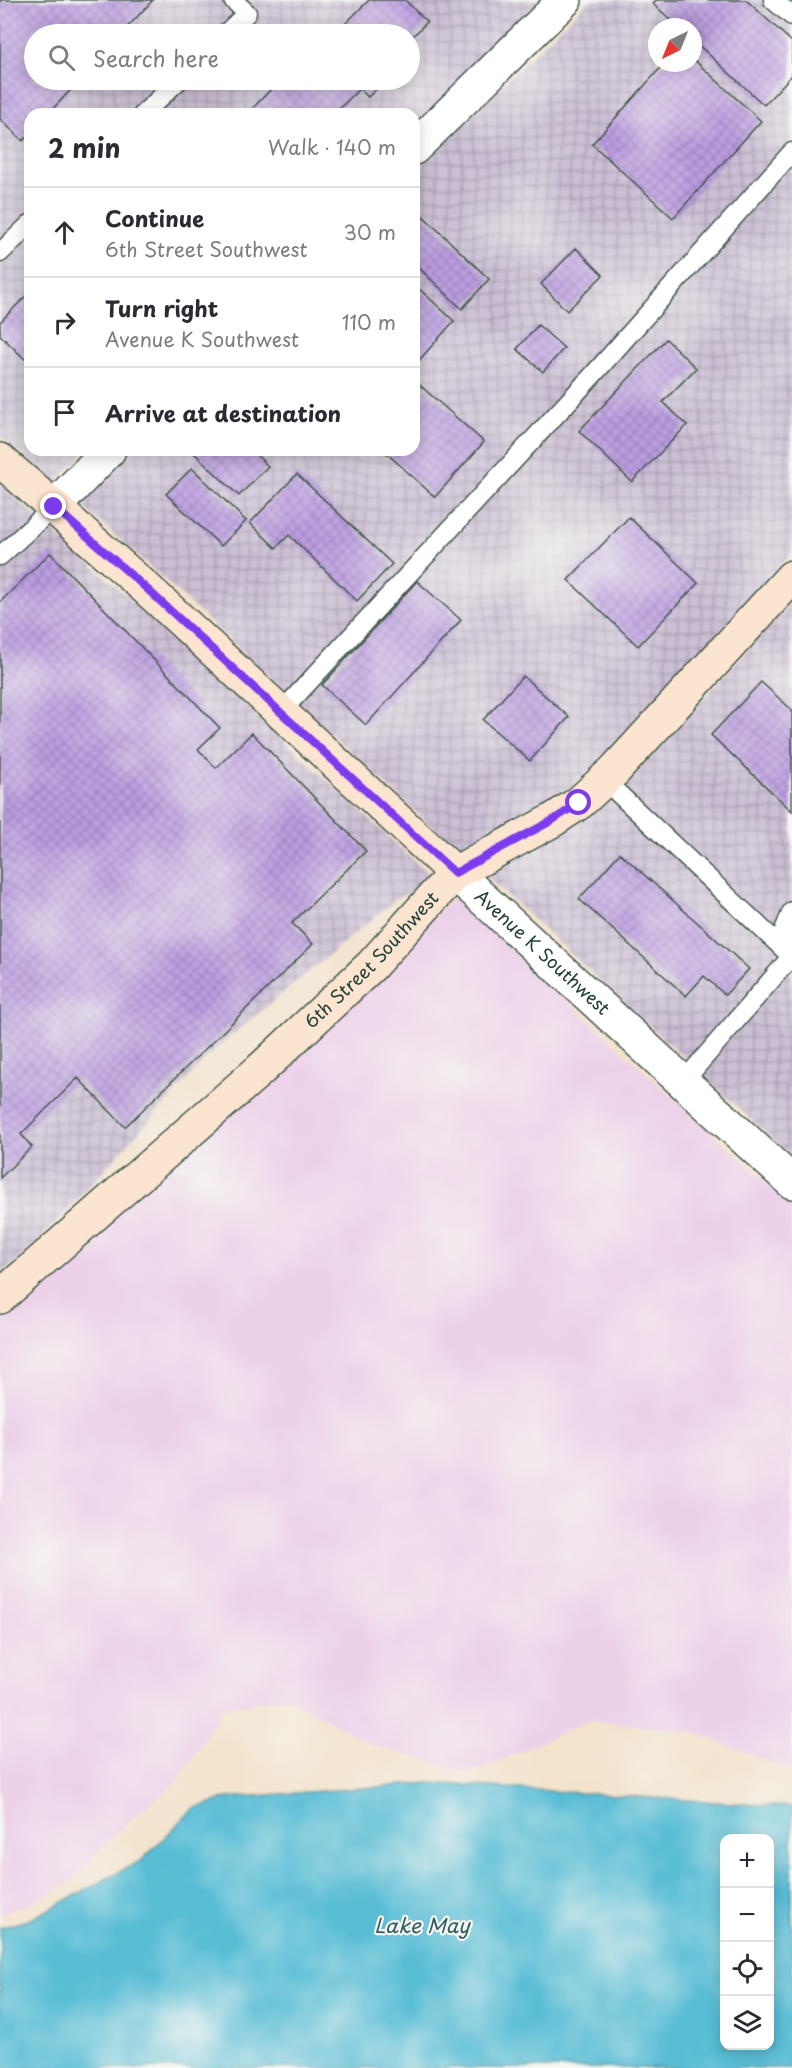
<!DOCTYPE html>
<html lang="en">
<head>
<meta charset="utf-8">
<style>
	body { margin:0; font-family:"Playpen Sans",sans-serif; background:#f2f2f3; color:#2b2b33 }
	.controls { position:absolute; right:18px; bottom:18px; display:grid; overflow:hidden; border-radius:12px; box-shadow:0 3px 15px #0003 }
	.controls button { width:54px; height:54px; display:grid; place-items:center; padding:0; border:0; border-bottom:2px solid #e1e1e2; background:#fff; color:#2b2b33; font:30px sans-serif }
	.compass { position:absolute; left:648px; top:18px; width:54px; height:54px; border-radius:50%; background:#fff; box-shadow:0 3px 15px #0003; rotate:223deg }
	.stop { position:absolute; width:18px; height:18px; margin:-14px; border:4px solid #7c3aed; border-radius:50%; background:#fff }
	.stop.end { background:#7c3aed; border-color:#fff; box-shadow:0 2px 6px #0008 }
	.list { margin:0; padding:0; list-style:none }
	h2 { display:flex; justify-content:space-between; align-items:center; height:78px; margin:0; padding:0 24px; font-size:26px }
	h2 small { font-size:20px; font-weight:400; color:#7c7c81 }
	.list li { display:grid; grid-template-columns:39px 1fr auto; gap:18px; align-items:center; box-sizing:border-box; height:90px; padding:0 24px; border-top:2px solid #e1e1e2 }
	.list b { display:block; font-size:22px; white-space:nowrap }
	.list p { margin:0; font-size:20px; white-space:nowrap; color:#7c7c81 }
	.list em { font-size:20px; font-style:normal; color:#7c7c81 }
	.icon { flex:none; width:33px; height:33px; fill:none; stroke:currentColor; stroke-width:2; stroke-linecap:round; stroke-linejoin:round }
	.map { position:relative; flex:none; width:792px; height:2068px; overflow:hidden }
	.search { position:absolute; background:#fff; box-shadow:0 3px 15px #0003; left:24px; top:24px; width:396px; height:66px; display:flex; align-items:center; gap:15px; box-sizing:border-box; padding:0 21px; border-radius:33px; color:#7c7c81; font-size:22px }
	.panel { position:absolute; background:#fff; box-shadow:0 3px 15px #0003; left:24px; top:108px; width:396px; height:348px; border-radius:18px }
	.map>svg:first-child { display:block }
	.built { fill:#edd1e9 }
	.industrial { fill:url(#industrial-grid); fill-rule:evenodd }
	.water { fill:#58bdd5; stroke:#3c7d84; stroke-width:1.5; fill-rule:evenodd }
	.building { fill:url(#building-cross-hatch) }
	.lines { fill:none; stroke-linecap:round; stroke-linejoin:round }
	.lane-casing { stroke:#3f564b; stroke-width:21 }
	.street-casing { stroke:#3f564b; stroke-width:36 }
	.secondary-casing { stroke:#3f564b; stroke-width:36 }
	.lane { stroke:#fff; stroke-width:18 }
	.street { stroke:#fff; stroke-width:33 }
	.secondary { stroke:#fce5d0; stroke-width:33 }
	.route { stroke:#7c3aed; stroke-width:8 }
	.labels { text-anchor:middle; stroke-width:4.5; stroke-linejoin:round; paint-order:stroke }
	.street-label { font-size:18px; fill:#1f3d34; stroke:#f6f6f2 }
	.water-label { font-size:20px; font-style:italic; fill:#2d5d5c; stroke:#f6f6f2 }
</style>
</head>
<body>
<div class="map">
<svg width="792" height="2068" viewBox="0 0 792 2068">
	<defs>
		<pattern id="industrial-grid" width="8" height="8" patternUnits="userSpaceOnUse" patternTransform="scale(1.5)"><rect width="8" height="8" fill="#ccbfd4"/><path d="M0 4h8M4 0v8" fill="none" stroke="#a59cad"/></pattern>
		<pattern id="building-cross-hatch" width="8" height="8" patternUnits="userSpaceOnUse" patternTransform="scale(1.5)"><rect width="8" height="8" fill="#bd9ee2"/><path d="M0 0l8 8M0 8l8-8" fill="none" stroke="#9982b8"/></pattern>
	</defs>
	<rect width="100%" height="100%" fill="#f6f6f2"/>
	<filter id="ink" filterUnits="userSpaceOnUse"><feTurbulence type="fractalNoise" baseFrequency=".0167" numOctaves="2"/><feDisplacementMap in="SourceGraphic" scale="12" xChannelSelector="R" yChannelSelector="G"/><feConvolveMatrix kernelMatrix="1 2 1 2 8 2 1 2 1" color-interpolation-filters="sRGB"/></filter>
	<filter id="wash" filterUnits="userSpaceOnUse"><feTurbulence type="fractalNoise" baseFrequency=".008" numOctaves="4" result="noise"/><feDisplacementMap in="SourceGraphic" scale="24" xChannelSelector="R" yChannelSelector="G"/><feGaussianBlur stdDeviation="1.35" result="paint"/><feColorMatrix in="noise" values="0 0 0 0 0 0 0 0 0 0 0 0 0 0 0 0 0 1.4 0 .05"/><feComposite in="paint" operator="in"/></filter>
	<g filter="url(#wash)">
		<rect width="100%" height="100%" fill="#f3e3cc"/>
		<path class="built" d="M454 897 792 1206V1769L781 1767 694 1732 590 1720 477 1771 457 1770 373 1745 287 1697 223 1707 177 1782 115 1833 69 1883 27 1905 0 1913V1319Z"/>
		<path class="industrial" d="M0 0H542L414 126V114H30V450H87L55 483 0 436ZM34 34H410V80H34Z
			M589 0H792V553L604 758 569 789 546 805 459 852 160 576 80 504 132 450H414V171ZM657 27H693V63H657Z
			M0 484 135 603 430 875 416 890 400 896 214 1050 35 1245 0 1275Z
			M792 601V1157L485 875 587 817 626 783Z"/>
		<path class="water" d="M430 1783 792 1807V2068H0V1928L31 1919 142 1860 193 1809 227 1798ZM724 1838H770V2046H724Z"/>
		<g id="blocks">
			<path class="building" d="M0 0H153L121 34H34V80H80L48 114H30V133L23 141 0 119Z
				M369 0H405L427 22 410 39V34H335Z
				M656 0H746L792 42V75L764 105 693 40V27H679L653 4Z
				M693 59 761 121 673 218 592 144 665 63H693Z
				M280 80H347L358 90 334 114H249L248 113Z
				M350 80H386L368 97Z
				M423 216 489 279 462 309 414 263V225Z
				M576 248 603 275 567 311 541 284Z
				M414 284 454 321 414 366Z
				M30 292V364L0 335V322Z
				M538 325 564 348 543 372 517 349Z
				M666 339 696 368 663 402 687 425 632 482 579 431Z
				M414 380 484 442 435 497 383 450H414Z
				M191 450H251L268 466 239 496Z
				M192 468 246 521 221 546 166 494Z
				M297 474 392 564 357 601 289 535 276 548 250 523Z
				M629 517 698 583 638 646 568 580Z
				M50 553 220 728 198 749 216 768 252 733 366 851 292 923 313 944 125 1127 78 1078 21 1134 32 1147 0 1178V602Z
				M417 581 461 620 366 725 322 685Z
				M523 676 569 717 530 761 483 720Z
				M761 682 792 710V811L711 735Z
				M620 853 749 969 725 995 704 976 686 996 579 899Z"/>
		</g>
	</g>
	<g filter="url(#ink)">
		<use href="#blocks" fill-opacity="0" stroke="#3f564b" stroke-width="1.5"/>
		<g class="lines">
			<defs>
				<path id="lane" d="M773 0 792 16
					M225 34 247 13 233 0
					M143 114 179 80
					M0 253 30 224
					M0 556 54 507
					M281 712 592 376 792 152
					M604 780 792 957
					M683 1082 791 957 784 930 792 911"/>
				<g id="street">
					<path d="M414 148 565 0"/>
					<path d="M54 507 109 450"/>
					<path id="s1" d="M455 873 792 1182"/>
				</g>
				<g id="secondary">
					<path d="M0 460 147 589 455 873"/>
					<path id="s2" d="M0 1297 261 1069 371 966 455 873 553 820 579 803 615 770 792 577"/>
				</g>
			</defs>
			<use href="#lane" class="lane-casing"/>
			<use href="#street" class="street-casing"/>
			<use href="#secondary" class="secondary-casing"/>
			<use href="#lane" class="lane"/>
			<use href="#street" class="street"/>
			<use href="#secondary" class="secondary"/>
		</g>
	</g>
	<g class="lines" filter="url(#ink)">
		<path class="route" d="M54 507 147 589 455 873 553 820 579 803"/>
	</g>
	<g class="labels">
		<g class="street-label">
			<text dy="6" stroke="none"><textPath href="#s1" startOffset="118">Avenue K Southwest</textPath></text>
			<text dy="6" stroke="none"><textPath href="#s2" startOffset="502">6th Street Southwest</textPath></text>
		</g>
		<g class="water-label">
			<text x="422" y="1933">Lake May</text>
		</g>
	</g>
</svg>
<div class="controls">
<button>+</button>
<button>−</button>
<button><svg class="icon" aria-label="locate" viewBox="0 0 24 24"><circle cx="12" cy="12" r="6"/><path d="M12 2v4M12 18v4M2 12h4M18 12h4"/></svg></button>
<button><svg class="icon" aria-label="layers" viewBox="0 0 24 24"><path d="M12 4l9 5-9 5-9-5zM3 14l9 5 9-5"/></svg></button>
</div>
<svg class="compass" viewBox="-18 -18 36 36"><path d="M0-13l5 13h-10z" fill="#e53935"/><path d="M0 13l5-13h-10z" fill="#7c7c81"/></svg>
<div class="stop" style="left:579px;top:803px"></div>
<div class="stop end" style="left:54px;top:507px"></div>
<div class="search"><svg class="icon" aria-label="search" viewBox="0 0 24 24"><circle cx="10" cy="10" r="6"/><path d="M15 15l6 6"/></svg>Search here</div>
<section class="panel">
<h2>2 min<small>Walk · 140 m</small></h2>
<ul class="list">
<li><svg class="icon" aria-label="ahead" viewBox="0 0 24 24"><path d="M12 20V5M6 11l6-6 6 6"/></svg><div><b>Continue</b><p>6th Street Southwest</p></div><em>30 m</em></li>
<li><svg class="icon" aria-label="right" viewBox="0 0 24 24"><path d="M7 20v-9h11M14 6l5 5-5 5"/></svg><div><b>Turn right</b><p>Avenue K Southwest</p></div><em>110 m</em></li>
<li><svg class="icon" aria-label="arrive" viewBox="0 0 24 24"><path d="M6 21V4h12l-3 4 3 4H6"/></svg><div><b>Arrive at destination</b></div></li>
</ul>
</section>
</div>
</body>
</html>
